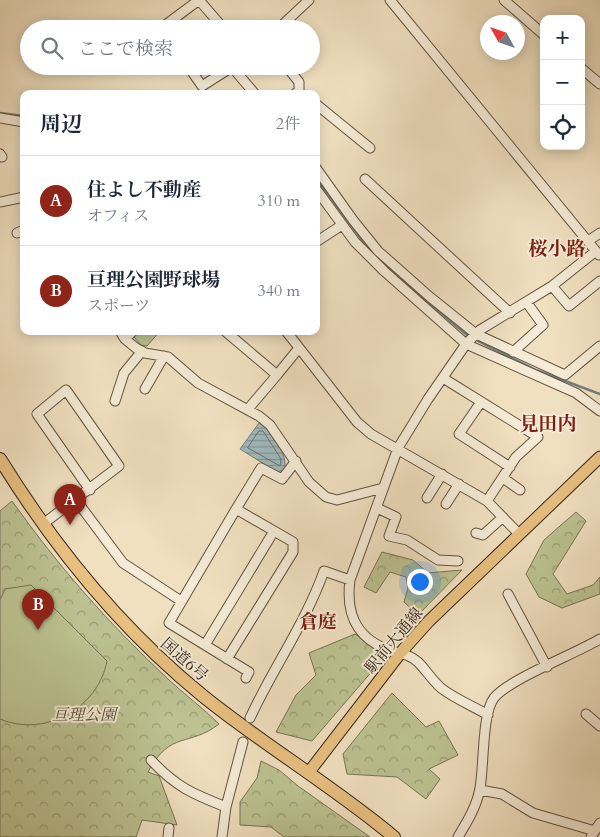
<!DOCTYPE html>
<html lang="ja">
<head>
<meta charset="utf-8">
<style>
	body { margin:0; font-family:Cardo,"Noto Serif JP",serif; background:#f6f6f7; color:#1f2937 }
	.controls { position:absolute; right:15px; top:15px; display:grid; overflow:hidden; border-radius:10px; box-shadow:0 2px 12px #0003 }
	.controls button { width:45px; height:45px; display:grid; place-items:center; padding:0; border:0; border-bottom:1px solid #e0e1e3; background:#fff; color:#1f2937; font:25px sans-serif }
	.compass { position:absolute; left:480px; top:15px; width:45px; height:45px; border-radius:50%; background:#fff; box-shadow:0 2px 12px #0003; rotate:310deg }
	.you { position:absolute; left:419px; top:581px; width:18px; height:18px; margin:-12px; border:4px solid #fff; border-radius:50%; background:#1a73e8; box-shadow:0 0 0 8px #1a73e833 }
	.badge { display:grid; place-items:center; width:32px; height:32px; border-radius:50%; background:#8f2418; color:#fff; font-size:16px; font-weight:700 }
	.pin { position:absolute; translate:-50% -41px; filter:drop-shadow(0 1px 2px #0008) }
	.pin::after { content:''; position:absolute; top:26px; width:18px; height:15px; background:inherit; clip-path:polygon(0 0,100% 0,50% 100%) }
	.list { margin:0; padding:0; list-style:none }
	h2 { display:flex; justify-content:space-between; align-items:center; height:65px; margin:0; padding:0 20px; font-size:21px }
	h2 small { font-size:16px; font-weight:400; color:#747a83 }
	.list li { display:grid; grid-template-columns:32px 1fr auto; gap:15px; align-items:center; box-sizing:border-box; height:90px; padding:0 20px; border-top:1px solid #e0e1e3 }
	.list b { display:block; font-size:19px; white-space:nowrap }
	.list p { margin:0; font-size:16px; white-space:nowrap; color:#747a83 }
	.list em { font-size:16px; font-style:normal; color:#747a83 }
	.icon { flex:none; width:28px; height:28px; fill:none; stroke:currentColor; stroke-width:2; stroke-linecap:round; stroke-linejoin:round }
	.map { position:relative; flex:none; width:600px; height:837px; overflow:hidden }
	.search { position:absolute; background:#fff; box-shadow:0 2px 12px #0003; left:20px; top:20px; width:300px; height:55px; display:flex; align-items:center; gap:12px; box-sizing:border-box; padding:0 18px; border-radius:28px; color:#747a83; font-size:19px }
	.panel { position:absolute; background:#fff; box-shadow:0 2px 12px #0003; left:20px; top:90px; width:300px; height:245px; border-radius:10px }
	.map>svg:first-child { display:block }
	.forest { fill:url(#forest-crowns); stroke:#777354 }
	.pitch { fill:#bcc291; stroke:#777354 }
	.water { fill:url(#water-rules); stroke:#747e7c }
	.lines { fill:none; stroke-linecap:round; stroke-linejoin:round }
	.shore { stroke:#696f6b; stroke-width:1 }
	.stream { stroke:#747e7c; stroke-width:2.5 }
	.minor-casing { stroke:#625342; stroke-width:11 }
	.major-casing { stroke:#322418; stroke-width:13 }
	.highway-casing { stroke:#322418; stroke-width:14 }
	.minor { stroke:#f5ebd6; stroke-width:9 }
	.major { stroke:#e8c080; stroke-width:11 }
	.highway { stroke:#e8c080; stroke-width:12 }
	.labels { text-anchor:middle; stroke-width:4; stroke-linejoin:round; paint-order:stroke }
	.street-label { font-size:16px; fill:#322418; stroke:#f5ebd6 }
	.park-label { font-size:16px; font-style:italic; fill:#544c36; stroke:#f5ebd6 }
	.quarter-label { font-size:19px; font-weight:bold; fill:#7a1f14; stroke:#f5ebd6 }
</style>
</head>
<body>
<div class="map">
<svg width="600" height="837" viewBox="0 0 600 837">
	<defs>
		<pattern id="forest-crowns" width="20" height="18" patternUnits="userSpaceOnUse" patternTransform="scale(1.25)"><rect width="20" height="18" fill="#bcc291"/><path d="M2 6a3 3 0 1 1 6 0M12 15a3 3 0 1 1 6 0" fill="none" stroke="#999d75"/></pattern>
		<pattern id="water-rules" width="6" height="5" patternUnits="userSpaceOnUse" patternTransform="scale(1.25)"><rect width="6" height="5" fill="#a0babe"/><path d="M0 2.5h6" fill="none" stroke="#839799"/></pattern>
	</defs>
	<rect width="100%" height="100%" fill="#f0e0c0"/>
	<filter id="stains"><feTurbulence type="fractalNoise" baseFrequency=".004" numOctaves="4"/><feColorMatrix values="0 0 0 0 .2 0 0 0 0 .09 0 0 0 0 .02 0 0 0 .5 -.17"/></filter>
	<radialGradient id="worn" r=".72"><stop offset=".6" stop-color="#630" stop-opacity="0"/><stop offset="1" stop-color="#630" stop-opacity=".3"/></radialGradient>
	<path class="forest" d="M139 331H160L147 346 141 345 134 337Z
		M12 501C58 566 109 624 168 679 184 694 203 708 219 724 190 747 170 730 148 772L159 776 177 825 142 820 136 837H0V511Z
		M576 512 586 521 553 574 567 594 593 585 600 577V594L562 608 539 597 526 574 544 540Z
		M382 552 413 560 428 573 462 570 418 615 404 602 408 588 406 577 390 572 376 593 364 587Z
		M355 634 386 655 312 741 276 732 296 695 316 675 309 653Z
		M392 693 426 727 439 721 458 755 429 769 440 779 426 799 397 777 347 774 343 754Z
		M261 761 279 770 298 786 370 837H284L271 827 240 825V802L257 778Z"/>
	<path class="pitch" d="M31 585 107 661C98 708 45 738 0 719V600L5 589Z"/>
	<path class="water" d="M259 423C270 429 290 457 284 470L277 472 240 449Z"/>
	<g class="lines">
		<path class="shore" d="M259 431H263L281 459 280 466 248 448Z"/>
		<path class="stream" d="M0 113 24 116
			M316 178 365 244 388 268 467 335
			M478 341 536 370 600 394"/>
		<defs>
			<path id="minor" d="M199 0 224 29
				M390 0 599 255
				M504 0 544 35
				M160 29 199 0
				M278 29 309 0
				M188 66 202 86 232 67 255 94
				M286 66 299 82V90L295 94
				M581 68 600 84
				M316 104 370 148
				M0 118 24 122
				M0 154 2 157
				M316 168 353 220 378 251 430 297 476 334 565 375 600 346
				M365 179 510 313
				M316 189 355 242 384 271 466 344 576 393 600 411
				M0 202 24 197
				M17 233 24 230
				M588 241 600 233
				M316 242 342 225
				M552 286 569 306 600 281
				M120 331 125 339 136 348 145 353 168 357 198 383 259 416 270 425 309 482 326 497 337 500 383 488
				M225 331 277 375 248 409
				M286 331 357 422 371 434 487 501
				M125 339 133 331
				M513 352 543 325 527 303
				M277 375 299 348
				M443 378 538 437 516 457 487 501 519 534
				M145 389 164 356
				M115 401 124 373 142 351
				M481 402 459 434 510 467
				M503 478 520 490
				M427 498 442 474
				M76 500 123 563 181 601
				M446 504 459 484
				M377 508 396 517 389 536 407 540 438 560 458 561
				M236 509 261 468 282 479 296 461
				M43 524 119 466 66 390 37 414 90 490
				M476 533 483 535 503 517
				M508 594 547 667
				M205 645 274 531
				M227 659 293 552V542L236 509 169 623 249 672 246 678
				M586 714 600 726
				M488 715C473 706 455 699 441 688 432 680 426 670 418 662 406 652 398 654 386 649 354 636 346 611 350 580L398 448 428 399 466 344 480 330 552 286 596 251
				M250 718C273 668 305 624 324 571L350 580
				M151 760C176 787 193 794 226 807
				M480 790 502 794 533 813 595 831
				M168 837 169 828
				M222 837 226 807 243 742
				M458 837C467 822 477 806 480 788 484 767 482 713 494 698 509 679 575 654 600 639
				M591 837 600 823"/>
			<path id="major" d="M309 772 402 651 429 621 600 457"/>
			<path id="highway" d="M0 459C55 548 122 630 203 696 265 746 333 786 394 837"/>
		</defs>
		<use href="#minor" class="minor-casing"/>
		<use href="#major" class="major-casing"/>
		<use href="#highway" class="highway-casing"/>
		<use href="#minor" class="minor"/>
		<use href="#major" class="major"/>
		<use href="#highway" class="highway"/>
	</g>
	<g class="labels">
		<g class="street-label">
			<text transform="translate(393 640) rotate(-50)" y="6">駅前大通線</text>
			<text transform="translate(185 659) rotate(41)" y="6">国道6号</text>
		</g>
		<g class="park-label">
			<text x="84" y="720">亘理公園</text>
		</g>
		<g class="quarter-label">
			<text x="557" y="255">桜小路</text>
			<text x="548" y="430">見田内</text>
			<text x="318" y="628">倉庭</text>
		</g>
	</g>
	<rect width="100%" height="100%" filter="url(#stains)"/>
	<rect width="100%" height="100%" fill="url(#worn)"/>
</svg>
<div class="controls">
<button>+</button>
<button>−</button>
<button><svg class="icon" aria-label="locate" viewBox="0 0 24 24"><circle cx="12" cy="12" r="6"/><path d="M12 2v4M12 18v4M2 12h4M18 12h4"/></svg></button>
</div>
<svg class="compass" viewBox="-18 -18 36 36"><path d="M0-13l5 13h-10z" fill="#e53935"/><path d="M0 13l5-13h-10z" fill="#747a83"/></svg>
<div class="you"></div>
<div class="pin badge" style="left:70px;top:525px">A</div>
<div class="pin badge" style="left:38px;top:630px">B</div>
<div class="search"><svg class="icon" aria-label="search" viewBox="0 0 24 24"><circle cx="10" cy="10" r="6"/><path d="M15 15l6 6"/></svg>ここで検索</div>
<section class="panel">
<h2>周辺<small>2件</small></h2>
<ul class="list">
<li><span class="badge">A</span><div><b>住よし不動産</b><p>オフィス</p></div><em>310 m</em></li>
<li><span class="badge">B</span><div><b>亘理公園野球場</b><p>スポーツ</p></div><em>340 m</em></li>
</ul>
</section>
</div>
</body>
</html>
